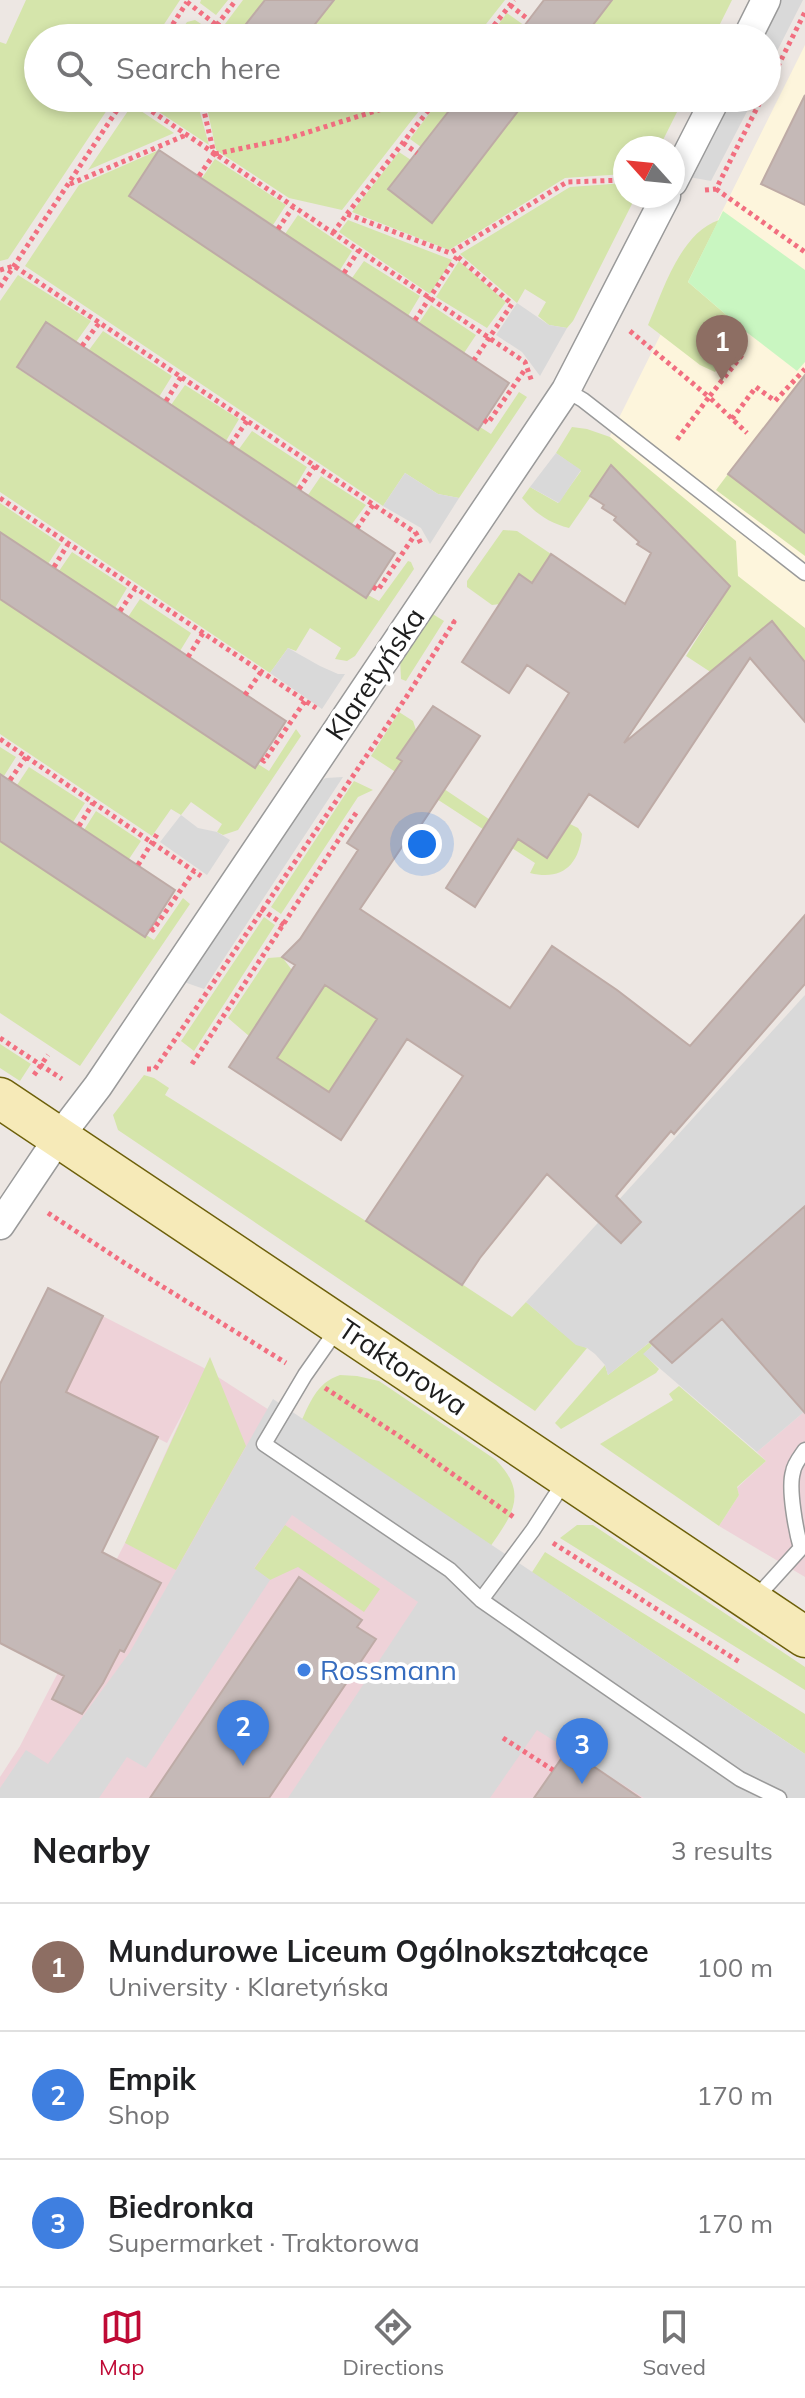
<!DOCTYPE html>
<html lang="en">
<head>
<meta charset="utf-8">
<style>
	body { margin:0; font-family:Mulish,sans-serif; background:#f2f2f2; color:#202124 }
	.compass { position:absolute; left:613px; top:136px; width:72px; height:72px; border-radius:50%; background:#fff; box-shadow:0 4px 12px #0003; rotate:297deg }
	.you { position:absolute; left:422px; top:844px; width:28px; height:28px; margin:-20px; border:6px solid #fff; border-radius:50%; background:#1a73e8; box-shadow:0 0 0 12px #1a73e833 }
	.badge { display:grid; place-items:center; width:52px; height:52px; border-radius:50%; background:#bf0a35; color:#fff; font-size:26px; font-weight:700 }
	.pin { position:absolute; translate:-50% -66px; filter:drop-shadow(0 2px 4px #0008) }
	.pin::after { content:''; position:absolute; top:42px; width:28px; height:24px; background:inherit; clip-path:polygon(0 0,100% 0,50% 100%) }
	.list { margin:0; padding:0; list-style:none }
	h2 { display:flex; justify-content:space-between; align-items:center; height:104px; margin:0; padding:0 32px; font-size:34px }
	h2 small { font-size:26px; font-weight:400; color:#757577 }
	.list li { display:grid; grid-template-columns:52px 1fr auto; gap:24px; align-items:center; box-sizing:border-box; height:128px; padding:0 32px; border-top:2px solid #e0e0e0 }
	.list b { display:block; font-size:30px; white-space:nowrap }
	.list p { margin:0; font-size:26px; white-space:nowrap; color:#757577 }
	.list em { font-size:26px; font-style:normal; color:#757577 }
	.icon { flex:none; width:44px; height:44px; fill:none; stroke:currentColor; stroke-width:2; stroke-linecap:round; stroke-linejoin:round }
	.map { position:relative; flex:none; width:805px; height:1798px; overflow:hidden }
	.search { position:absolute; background:#fff; box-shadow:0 4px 12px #0003; left:24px; right:24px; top:24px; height:88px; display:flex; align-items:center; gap:20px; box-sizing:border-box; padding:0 28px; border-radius:44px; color:#757577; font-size:30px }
	.sheet { height:488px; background:#fff }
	nav { display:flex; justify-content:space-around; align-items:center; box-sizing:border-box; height:112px; border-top:2px solid #e0e0e0; background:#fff; font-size:22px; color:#757577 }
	nav a { display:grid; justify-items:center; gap:4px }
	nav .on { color:#bf0a35 }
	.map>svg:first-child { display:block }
	.commercial { fill:#eed2d8 }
	.education { fill:#fdf5dc }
	.grass { fill:#d5e5ab }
	.park { fill:#c9f6c1 }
	.parking { fill:#d9d9d9 }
	.building { fill:#c5b9b7; stroke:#beaba6; stroke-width:2; fill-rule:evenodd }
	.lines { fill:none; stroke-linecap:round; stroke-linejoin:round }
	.service-casing { stroke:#9a9a9a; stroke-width:17 }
	.minor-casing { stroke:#9a9a9a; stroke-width:31 }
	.secondary-casing { stroke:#6d600a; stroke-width:43 }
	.path { stroke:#f26f80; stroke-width:5; stroke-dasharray:4 4; stroke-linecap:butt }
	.service { stroke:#fff; stroke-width:14 }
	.minor { stroke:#fff; stroke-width:28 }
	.secondary { stroke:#f6eab8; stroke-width:40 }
	.shop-dot { fill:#3f7fe0; stroke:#fff; stroke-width:3 }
	.labels { text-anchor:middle; stroke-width:8; stroke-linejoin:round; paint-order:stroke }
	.street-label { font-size:28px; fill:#1d1d1d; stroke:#fff }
	.shop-label { font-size:28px; fill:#366cbe; stroke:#fff; text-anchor:start }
</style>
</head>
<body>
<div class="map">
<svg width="805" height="1798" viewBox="0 0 805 1798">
	<rect width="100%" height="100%" fill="#ede7e3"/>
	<path class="commercial" d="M48 1288 204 1368 805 1755V1798H0V1777L20 1746 125 1543 189 1401 167 1443 10 1364Z
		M805 1411V1577L719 1526 739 1495 737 1488 766 1461 757 1452Z"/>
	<path class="education" d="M805 45V662L772 621 602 452Z"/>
	<path class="grass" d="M26 0H180L155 38H38V98H115L8 259 0 261V42L6 44Z
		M201 0H228L216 15 200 3Z
		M243 0H265L238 34 225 24Z
		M334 0H505L475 38H304Z
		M612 0H732L713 38H583Z
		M507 13 525 26 515 38H488Z
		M195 20 209 29 203 38H176L187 22Z
		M138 98H196L209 145Z
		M205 98H237L250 108 258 98H429L342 210 289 198 216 150Z
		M441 98H459L421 147 410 139Z
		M528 98H684L659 148H625V174L565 178 449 250 352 212 399 152 411 160Z
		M132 105 174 133 88 170Z
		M159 150 129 196 478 429 480 427 491 434 519 392 527 397 459 498 438 494 405 473 383 506 25 266 79 185Z
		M215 159 286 205 273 225 202 178Z
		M625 183V196H636L573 321 567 328 549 325 538 316 546 302 525 289 517 303 460 254 570 187Z
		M298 215 352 251 340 270 285 234Z
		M348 220 452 260 430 294 339 232Z
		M719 220 688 282 745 331 715 372 700 365 648 325C663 291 680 233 719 220Z
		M364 261 420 296 408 316 352 278Z
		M459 261 506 302 487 328 436 297Z
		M18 275 91 321 76 342 46 323 17 368 365 598 368 595 379 601 408 561 411 562 414 569 355 656 347 661 335 659 341 648 310 628 296 651 288 648 270 673 0 492V301Z
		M431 305 476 335 464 353 419 323Z
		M103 331 172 376 159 397 89 350Z
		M185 385 239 419 226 441 171 405Z
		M572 427 587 429 610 437 736 541 738 576 805 628V662L772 622 732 686 686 656 730 586 612 466 569 528C549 523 535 513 522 498L530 487 558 503 581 471 556 453Z
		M252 431 307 467 295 487 239 449Z
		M728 474 805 533V556L716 490Z
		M321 476 366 505 352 524 308 495Z
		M0 503 61 544 48 564 0 532Z
		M503 530 517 531 551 554 532 583 519 575 500 604 492 605 467 587V581Z
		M72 552 127 588 115 608 59 571Z
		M0 599 255 768 258 764 269 771 296 729 301 736 238 830 223 835 217 832 222 824 191 802 181 815 171 809 152 836 0 734Z
		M140 599 191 633 180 651 128 617Z
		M431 613 444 621 406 681 401 679 400 659Z
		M399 712 413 721 416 730 398 758 547 858 570 824 578 828 582 834C579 865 562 881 530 873L535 863 371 756Z
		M0 747 16 757 4 776 0 774Z
		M29 767 85 803 73 822 17 785Z
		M354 781 373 790 358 797 281 914 271 907Z
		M96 811 141 841 129 859 84 830Z
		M0 841 154 940 183 898 190 904 80 1066 0 1013Z
		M264 917 275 925 194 1051 181 1041Z
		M282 957 292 970 249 1036 228 1018 268 958Z
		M325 985 377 1019 329 1092 277 1058Z
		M0 1044 31 1064 20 1081 0 1068Z
		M144 1075 154 1078 169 1088 165 1095 366 1221 512 1317 526 1302 576 1344 587 1348 535 1411 118 1130 113 1115Z
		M650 1342 652 1346 644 1354 659 1369 656 1373 561 1429 555 1423 605 1365 608 1375Z
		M210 1357 246 1446 176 1570 125 1543Z
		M340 1375 357 1376 379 1381 496 1460C530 1495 511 1516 488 1550L300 1424C310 1403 316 1383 340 1375Z
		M679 1386 766 1461 737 1487 739 1495 719 1526 600 1444 673 1400 669 1394Z
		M285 1525 380 1589 364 1612 298 1567 270 1580 254 1569Z
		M577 1525H593L805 1667V1690L560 1538Z
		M545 1552 805 1714V1754L562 1592 527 1580Z"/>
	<path class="park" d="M723 211 805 270V362L797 371 745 331 688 282Z"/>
	<path class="parking" d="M778 0H803L767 71V38H759Z
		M729 98H754L711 181 689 177Z
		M517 303 549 325 567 328 540 376 522 352 496 335Z
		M556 453 581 470 559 503 530 487Z
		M405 473 438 494 459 498 430 544 421 528 383 506Z
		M288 648 320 666 338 674H345L322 709 270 673Z
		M343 777 204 989 184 982 319 782 326 778Z
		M181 815 198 828 217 832 230 840 207 875 160 842Z
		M805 995V1411L757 1452 643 1354 652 1346 650 1342 608 1375 605 1365 595 1354 587 1348 576 1345 526 1302Z
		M273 1399 805 1754V1798H644L537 1730 490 1798H288L418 1602 292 1515 254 1568 270 1580 146 1768 127 1757 99 1798H0V1788L26 1750 48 1764 130 1652Z"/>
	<path class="building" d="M265 0H334L304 38H235Z
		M544 0H612L583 38H515Z
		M805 95V205L761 184Z
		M459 98H528L432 223 388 189Z
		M159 150 509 383 478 430 129 196Z
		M46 322 395 553 366 598 17 367Z
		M805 375V533L728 474Z
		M611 465 730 586 624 743 772 621 805 662V722L750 658 638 827 589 794 547 858 518 839 475 907 446 888 569 693 527 665 509 693 462 662 519 574 532 583 551 554 625 604 651 553 637 544 639 542 614 520 616 517 602 508 604 505 590 496Z
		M0 532 286 721 255 768 0 599Z
		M433 706 480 736 413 837 410 835 360 909 510 1008 552 946 617 990 690 1046 805 915V984L674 1134 671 1131 616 1196 641 1222 621 1243 547 1174 480 1258 462 1285 366 1221 463 1076 407 1039 341 1140 229 1067 295 965 282 957 300 939 358 850 347 843 402 761 397 758ZM325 985 377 1019 329 1092 277 1058Z
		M0 774 175 890 145 937 0 841Z
		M805 1206V1413L722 1319 672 1363 650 1342Z
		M48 1288 103 1316 66 1392 158 1437 102 1552 161 1583 124 1652 120 1650 103 1683 82 1714 52 1699 64 1676 0 1643V1384Z
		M299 1577 362 1620 357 1627 376 1639 269 1798H150Z
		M568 1749 640 1798H534Z"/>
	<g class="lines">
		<defs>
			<path id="service" d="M566 390 583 400 805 573
				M338 1328 305 1375 264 1444 450 1570 481 1600 560 1655 740 1779 779 1798
				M801 1548C796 1531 788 1488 793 1472 794 1464 801 1456 805 1450
				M481 1600 533 1530 566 1479
				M753 1601 801 1548"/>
			<path id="minor" d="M747 38 766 0
				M673 182 716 98
				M0 1225 59 1137 98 1086 566 390 666 196"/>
			<path id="secondary" d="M0 1098 805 1637"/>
		</defs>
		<use href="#service" class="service-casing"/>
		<use href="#minor" class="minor-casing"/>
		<use href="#secondary" class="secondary-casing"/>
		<path class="path" d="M187 2 233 38
			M510 5 529 20
			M164 38 187 2
			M207 38 236 0
			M484 38 514 0
			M767 88 805 12
			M132 98 525 362 532 382
			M403 143 417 153
			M215 154 286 139 417 98
			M199 176 214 154 201 98
			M70 184 186 135
			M716 189 805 252
			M705 190 716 189 762 98
			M347 214 438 98
			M278 229 293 207
			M333 233 347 214 450 253 567 182 625 180
			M458 257 512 304 474 360
			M0 270 14 266 416 533 422 546
			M344 273 359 250
			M0 287 125 98
			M415 320 458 255
			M630 331 709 397 676 441
			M82 346 99 323
			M742 355 709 397 747 433
			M166 401 181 377
			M732 419 756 387 775 401 805 369
			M484 420 488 423 526 368
			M231 444 247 421
			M299 489 315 466
			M0 498 316 708
			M357 528 373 505
			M54 567 68 544
			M373 587 378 590 416 533
			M120 611 135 589
			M188 657 203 633
			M245 695 261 672
			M0 739 201 876
			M261 759 264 761 305 701
			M10 780 26 757
			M79 826 93 803
			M138 865 159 831
			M261 909 284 925
			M151 928 153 930 194 871
			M0 1038 62 1079
			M192 1064 358 810
			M147 1069H155L407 696 454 622 450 620
			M34 1075 48 1055
			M48 1213 126 1264 286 1363
			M325 1388 396 1434 515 1518
			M553 1543 741 1663
			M503 1738 553 1770"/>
		<use href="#service" class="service"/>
		<use href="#minor" class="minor"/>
		<use href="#secondary" class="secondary"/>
	</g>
	<circle class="shop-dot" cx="304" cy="1670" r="8"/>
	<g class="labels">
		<g class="street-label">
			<text transform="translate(375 674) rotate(-56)" y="10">Klaretyńska</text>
			<text transform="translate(403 1367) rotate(34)" y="10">Traktorowa</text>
		</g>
		<g class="shop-label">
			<text x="320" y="1680">Rossmann</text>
		</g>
	</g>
</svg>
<svg class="compass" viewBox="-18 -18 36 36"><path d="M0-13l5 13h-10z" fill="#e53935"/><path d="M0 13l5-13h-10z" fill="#757577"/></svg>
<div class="you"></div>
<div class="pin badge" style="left:722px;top:381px;background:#8d6e63">1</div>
<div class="pin badge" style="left:243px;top:1766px;background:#3f7fe0">2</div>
<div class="pin badge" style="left:582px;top:1784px;background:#3f7fe0">3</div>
<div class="search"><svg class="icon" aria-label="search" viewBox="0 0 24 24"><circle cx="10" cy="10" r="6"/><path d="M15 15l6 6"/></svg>Search here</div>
</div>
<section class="sheet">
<h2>Nearby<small>3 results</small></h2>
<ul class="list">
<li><span class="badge" style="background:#8d6e63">1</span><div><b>Mundurowe Liceum Ogólnokształcące</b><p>University · Klaretyńska</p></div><em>100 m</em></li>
<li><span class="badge" style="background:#3f7fe0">2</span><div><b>Empik</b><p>Shop</p></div><em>170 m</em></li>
<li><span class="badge" style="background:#3f7fe0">3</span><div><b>Biedronka</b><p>Supermarket · Traktorowa</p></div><em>170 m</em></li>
</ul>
</section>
<nav>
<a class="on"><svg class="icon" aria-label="map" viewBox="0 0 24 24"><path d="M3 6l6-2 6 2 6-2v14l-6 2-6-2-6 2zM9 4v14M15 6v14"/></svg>Map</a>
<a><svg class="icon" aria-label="directions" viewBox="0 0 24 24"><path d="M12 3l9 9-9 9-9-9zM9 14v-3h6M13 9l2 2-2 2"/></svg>Directions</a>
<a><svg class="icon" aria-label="saved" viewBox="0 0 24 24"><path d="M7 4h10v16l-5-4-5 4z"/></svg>Saved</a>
</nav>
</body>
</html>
